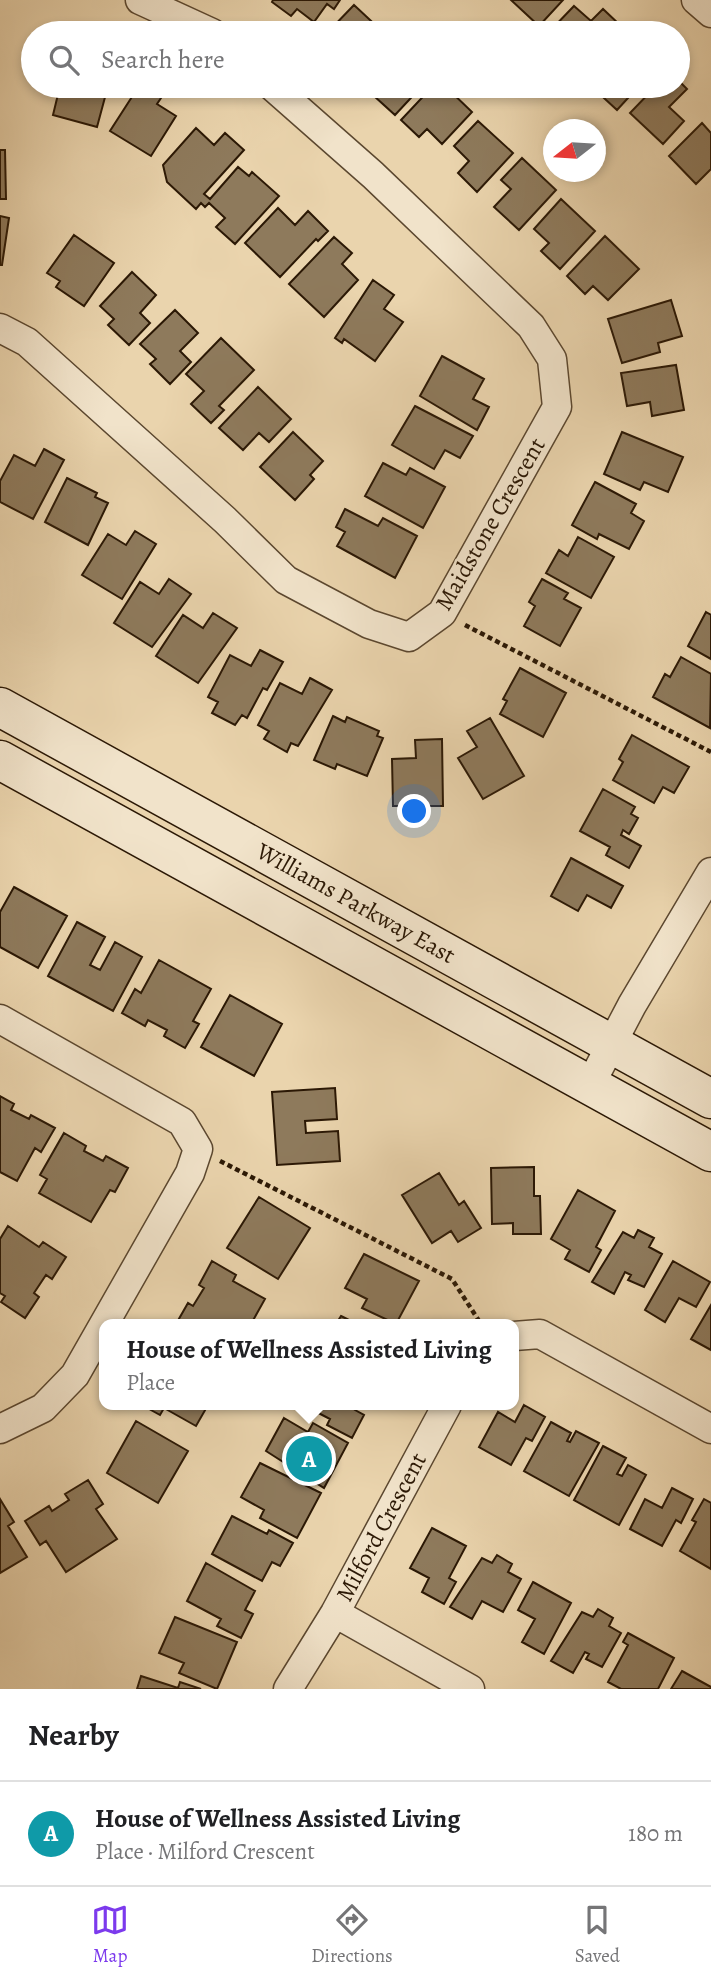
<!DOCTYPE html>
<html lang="en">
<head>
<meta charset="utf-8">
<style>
	body { margin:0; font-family:Alegreya,serif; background:#f2f2f2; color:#202124 }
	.compass { position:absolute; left:543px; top:119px; width:63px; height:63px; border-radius:50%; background:#fff; box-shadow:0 4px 10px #0003; rotate:253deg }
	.you { position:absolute; left:415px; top:812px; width:24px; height:24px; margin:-18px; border:5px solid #fff; border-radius:50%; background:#1a73e8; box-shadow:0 0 0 10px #1a73e833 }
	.badge { display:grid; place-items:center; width:46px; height:46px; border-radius:50%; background:#7c3aed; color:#fff; font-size:23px; font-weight:700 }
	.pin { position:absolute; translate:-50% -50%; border:4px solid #fff; box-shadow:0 2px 7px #0006 }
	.popup { position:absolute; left:99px; top:1319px; width:420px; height:91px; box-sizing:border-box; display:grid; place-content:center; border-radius:14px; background:#fff; filter:drop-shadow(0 2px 5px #0005); font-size:23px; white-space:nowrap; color:#757577 }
	.popup b { font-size:26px; color:#202124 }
	.popup::after { content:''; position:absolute; left:50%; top:100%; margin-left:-14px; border:14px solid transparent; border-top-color:#fff }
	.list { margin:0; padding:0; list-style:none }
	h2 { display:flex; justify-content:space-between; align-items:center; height:91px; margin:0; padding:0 28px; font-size:30px }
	h2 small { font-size:23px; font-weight:400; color:#757577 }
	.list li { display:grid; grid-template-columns:46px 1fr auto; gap:21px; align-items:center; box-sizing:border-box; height:105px; padding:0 28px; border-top:2px solid #e0e0e0 }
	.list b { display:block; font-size:26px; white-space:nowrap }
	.list p { margin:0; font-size:23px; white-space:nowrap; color:#757577 }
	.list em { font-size:23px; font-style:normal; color:#757577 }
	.icon { flex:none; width:38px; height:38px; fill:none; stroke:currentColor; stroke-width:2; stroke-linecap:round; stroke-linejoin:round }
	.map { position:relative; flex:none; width:711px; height:1689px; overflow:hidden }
	.search { position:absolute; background:#fff; box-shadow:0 4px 10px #0003; left:21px; right:21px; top:21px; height:77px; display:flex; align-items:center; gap:18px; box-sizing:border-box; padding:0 24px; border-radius:38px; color:#757577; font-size:26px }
	.sheet { height:196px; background:#fff }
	nav { display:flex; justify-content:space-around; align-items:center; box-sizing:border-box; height:98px; border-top:2px solid #e0e0e0; background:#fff; font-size:19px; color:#757577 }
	nav a { display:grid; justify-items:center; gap:4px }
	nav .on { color:#7c3aed }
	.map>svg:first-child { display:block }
	.building { fill:#8e7a5c; stroke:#2b1805; stroke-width:2 }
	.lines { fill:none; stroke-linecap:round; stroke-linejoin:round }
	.minor-casing { stroke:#5b472f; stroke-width:31 }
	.secondary-casing { stroke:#2b1805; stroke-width:41 }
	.path { stroke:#2b1805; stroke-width:4.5; stroke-dasharray:5 3.5; stroke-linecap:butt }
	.minor { stroke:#f1e3ca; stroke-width:28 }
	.secondary { stroke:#f1e3ca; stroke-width:38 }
	.labels { text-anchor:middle; stroke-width:5; stroke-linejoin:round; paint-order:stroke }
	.street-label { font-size:24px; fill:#2b1805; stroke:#f1e3ca }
</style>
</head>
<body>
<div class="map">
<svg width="711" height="1689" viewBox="0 0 711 1689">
	<rect width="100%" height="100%" fill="#ead4ad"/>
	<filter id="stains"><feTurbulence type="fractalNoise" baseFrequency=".00286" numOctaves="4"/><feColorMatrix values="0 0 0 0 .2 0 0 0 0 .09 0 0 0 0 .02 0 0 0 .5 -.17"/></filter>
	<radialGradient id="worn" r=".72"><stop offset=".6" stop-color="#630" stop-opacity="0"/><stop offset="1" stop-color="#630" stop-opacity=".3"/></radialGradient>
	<path class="building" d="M273 0H340L334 9 327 4 314 22 297 9 291 16 272 2Z
		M511 0H563L539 26Z
		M354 5 384 33H327Z
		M574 6 591 21 603 9 621 26 614 33H548Z
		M678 80 687 89 669 107 684 121 663 144 630 113 656 86H678Z
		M108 86 97 127 53 115 60 86Z
		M162 86 167 89 157 104 176 116 151 156 110 131 137 89 135 86Z
		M363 86H422L395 115Z
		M433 86H445L472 112 442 144 427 129 419 137 401 120Z
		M591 86H639L617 110Z
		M478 121 513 153 477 192 458 173 469 161 454 146Z
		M702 123 711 133V169L696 184 669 156Z
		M196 128 214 145 225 133 244 150 204 194 210 199 238 167 249 176 252 172 279 196 235 244 216 227 225 218 209 203 205 207 201 203 196 209 167 182 163 165Z
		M0 150H5L6 199H0Z
		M522 158 556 190 519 230 494 207 511 189 501 180Z
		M561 199 595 231 560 269 541 251 549 243 534 229Z
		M278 208 295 225 308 211 328 231 318 241 316 239 280 277 245 243Z
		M0 216 9 218 2 265H0Z
		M74 235 114 263 84 306 56 287 60 281 47 273Z
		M605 236 639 269 608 300 593 286 585 294 567 276Z
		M334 237 352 253 342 264 358 280 324 317 289 284Z
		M132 272 156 295 140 313 150 323 129 345 108 325 114 319 100 306Z
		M373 280 394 295 384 309 403 322 375 361 344 339 342 343 335 338Z
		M671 300 682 336 658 343 660 352 622 363 608 319Z
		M175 310 198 333 180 351 191 362 170 384 150 364 156 359 140 344Z
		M221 338 254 370 219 406 224 410 211 423 191 404 204 391 186 374Z
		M442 356 484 379 473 399 489 407 477 430 420 396Z
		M676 365 684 410 652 416 650 402 627 406 621 373Z
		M258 387 291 419 269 442 259 433 243 450 219 428Z
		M415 406 473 436 460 458 445 450 434 469 392 445Z
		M293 432 323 461 310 475 314 479 295 500 260 467Z
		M622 432 683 457 668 492 644 482 640 490 604 474Z
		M44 449 64 460 33 519 0 502V481L14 455 35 466Z
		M383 463 406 475 410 468 445 487 423 528 365 496Z
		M67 478 97 493 95 497 108 503 88 545 45 522Z
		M595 482 636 504 631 513 644 521 629 549 599 534 597 539 572 525Z
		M345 509 378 526 383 518 417 536 395 578 337 546 345 532 336 527Z
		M135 531 156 544 122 599 82 575 108 534 126 545Z
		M578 537 614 557 591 598 546 573 559 550 568 556Z
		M169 579 191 594 152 647 114 623 140 582 159 594Z
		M542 579 568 593 564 599 581 608 560 646 524 626 535 606 529 602Z
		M706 612 711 615V659L688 646Z
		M213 613 237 628 198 683 156 656 183 615 203 628Z
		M260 650 283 662 267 690 263 688 247 718 242 715 235 725 212 713 218 702 208 697 230 655 251 666Z
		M681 657 711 674 710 728 653 697 665 674 670 677Z
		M520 668 566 693 543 737 500 714 507 701 503 699Z
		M310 678 332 690 298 746 291 743 287 752 264 739 269 731 258 725 280 683 302 694Z
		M333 716 345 722 347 717 379 731 377 736 383 738 367 776 337 764 335 769 314 760Z
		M490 718 524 776 483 799 458 758 477 747 467 731Z
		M632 735 689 767 674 793 663 787 654 803 613 780 623 762 619 759Z
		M442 739 443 806H393L392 759 416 758 415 740Z
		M603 789 635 807 631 814 638 818 629 834 623 830 621 835 641 846 629 868 606 855 610 847 580 831Z
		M571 858 623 886 611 908 587 895 578 911 551 896Z
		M14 887 67 916 38 968 0 947V912Z
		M77 922 105 937 90 965 100 970 115 942 142 957 113 1011 48 976Z
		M159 960 211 989 193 1021 199 1024 185 1048 164 1036 167 1030 148 1020 145 1026 122 1013 135 989 141 993Z
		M230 995 282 1024 254 1076 201 1047Z
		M335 1088 337 1119 305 1121 306 1133 338 1131 340 1161 277 1165 272 1092Z
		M0 1096 14 1104 11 1110 29 1119 31 1115 55 1128 41 1152 35 1148 17 1181 0 1172Z
		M64 1133 86 1146 84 1151 103 1161 106 1156 128 1168 115 1192 110 1190 91 1222 39 1193 47 1179 40 1175Z
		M534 1167V1196H540L541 1234H513V1223L492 1224 491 1168Z
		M439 1173 459 1205 464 1201 481 1228 458 1242 451 1231 432 1243 402 1195Z
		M578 1190 615 1211 596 1247 601 1250 589 1272 565 1259 570 1250 551 1239Z
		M259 1197 310 1228 278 1279 227 1248Z
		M8 1226 39 1247 43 1242 66 1257 52 1279 46 1275 34 1293 39 1297 25 1318 1 1302 5 1296 0 1293V1239Z
		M638 1230 654 1238 649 1247 662 1254 644 1287 628 1280 631 1275 625 1272 614 1294 592 1282 623 1232 634 1238Z
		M364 1254 419 1281 396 1324 362 1308 367 1299 345 1288Z
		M212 1261 236 1275 233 1281 265 1299 251 1324H176L188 1303 193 1306 204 1288 199 1285Z
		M673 1261 710 1282 696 1307 679 1298 665 1322 645 1310Z
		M711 1305V1350L691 1339Z
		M341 1316 357 1324H336Z
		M142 1405H208L196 1426 164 1408 160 1415Z
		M303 1405H358L355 1410 364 1415 352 1438 327 1425 330 1419Z
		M524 1405 545 1417 532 1441 526 1438 511 1465 479 1447 498 1412 515 1422Z
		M284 1418 308 1432 313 1423 348 1443 324 1488 266 1451Z
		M136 1421 188 1451 158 1503 107 1473Z
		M551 1422 571 1433 567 1441 570 1442 576 1431 599 1443 569 1496 524 1471Z
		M603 1446 626 1458 617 1474 622 1476 628 1465 646 1475 619 1525 574 1500Z
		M260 1463 321 1493 297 1538 260 1518 264 1510 241 1497Z
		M88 1480 103 1504 96 1509 117 1539 66 1572 46 1541 40 1545 25 1521 49 1506 52 1511 69 1500 65 1494Z
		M672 1488 693 1499 681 1523 676 1520 662 1546 630 1529 645 1499 662 1508Z
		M0 1499 14 1522 8 1526 27 1557 0 1573Z
		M704 1499 711 1503V1569L680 1551 696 1522 692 1520Z
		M232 1516 267 1534 269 1530 293 1543 280 1566 272 1562 262 1581 212 1554Z
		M432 1528 466 1546 449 1578 456 1582 444 1604 422 1592 429 1578 410 1568Z
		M497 1555 512 1564 508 1572 521 1579 503 1612 482 1601 472 1619 450 1607 482 1558 492 1563Z
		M206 1563 255 1591 245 1610 253 1614 241 1638 217 1626 221 1619 187 1601Z
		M533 1582 571 1603 544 1654 522 1642 535 1619 518 1610Z
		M598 1609 613 1618 609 1626 621 1633 602 1667 586 1659 589 1654 585 1652 573 1673 551 1661 582 1612 593 1617Z
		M175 1617 237 1642 217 1689 179 1673 184 1663 159 1653Z
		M628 1633 674 1658 658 1689H621L608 1682 628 1645 623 1642Z
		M682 1671 711 1687V1689H671Z
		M141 1676 178 1688 180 1682 201 1689H137Z"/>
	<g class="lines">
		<defs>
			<path id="minor" d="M140 0 212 33
				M696 0 711 13
				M0 328 27 342 225 520 286 580 369 624 409 637 442 613 557 407 552 359 531 326 373 175 272 86
				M0 1019 182 1122 198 1149 190 1173 75 1375 43 1408 0 1429
				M591 1083 632 1005 711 872
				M514 1336 540 1334 711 1429
				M335 1613 470 1689
				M288 1689 335 1613 447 1405"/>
			<path id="secondary" d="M0 707 711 1099
				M0 760 711 1152"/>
		</defs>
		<use href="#minor" class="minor-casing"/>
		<use href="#secondary" class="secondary-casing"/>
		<path class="path" d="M465 625 711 752
			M220 1161 452 1279 481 1324"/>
		<use href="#minor" class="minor"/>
		<use href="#secondary" class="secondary"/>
	</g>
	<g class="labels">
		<g class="street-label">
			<text transform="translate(490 524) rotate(-60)" y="8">Maidstone Crescent</text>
			<text transform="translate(356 903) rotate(29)" y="8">Williams Parkway East</text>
			<text transform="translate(381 1527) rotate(-62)" y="8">Milford Crescent</text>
		</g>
	</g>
	<rect width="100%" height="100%" filter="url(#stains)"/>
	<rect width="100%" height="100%" fill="url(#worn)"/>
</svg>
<svg class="compass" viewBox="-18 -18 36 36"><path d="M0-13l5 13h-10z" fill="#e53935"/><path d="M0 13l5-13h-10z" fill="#757577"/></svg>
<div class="you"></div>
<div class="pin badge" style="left:309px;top:1459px;background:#0f9aa8">A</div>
<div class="popup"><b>House of Wellness Assisted Living</b>Place</div>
<div class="search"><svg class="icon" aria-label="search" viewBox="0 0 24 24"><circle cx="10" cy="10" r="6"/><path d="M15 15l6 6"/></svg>Search here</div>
</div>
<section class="sheet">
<h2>Nearby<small></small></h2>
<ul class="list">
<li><span class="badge" style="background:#0f9aa8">A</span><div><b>House of Wellness Assisted Living</b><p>Place · Milford Crescent</p></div><em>180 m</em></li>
</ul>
</section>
<nav>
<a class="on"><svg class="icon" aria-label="map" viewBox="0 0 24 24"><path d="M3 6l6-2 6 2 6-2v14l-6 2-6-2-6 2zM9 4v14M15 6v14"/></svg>Map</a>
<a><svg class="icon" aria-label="directions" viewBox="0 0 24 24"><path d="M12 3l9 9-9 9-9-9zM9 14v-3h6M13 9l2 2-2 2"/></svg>Directions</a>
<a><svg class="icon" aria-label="saved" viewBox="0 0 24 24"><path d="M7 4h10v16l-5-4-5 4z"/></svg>Saved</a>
</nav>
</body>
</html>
